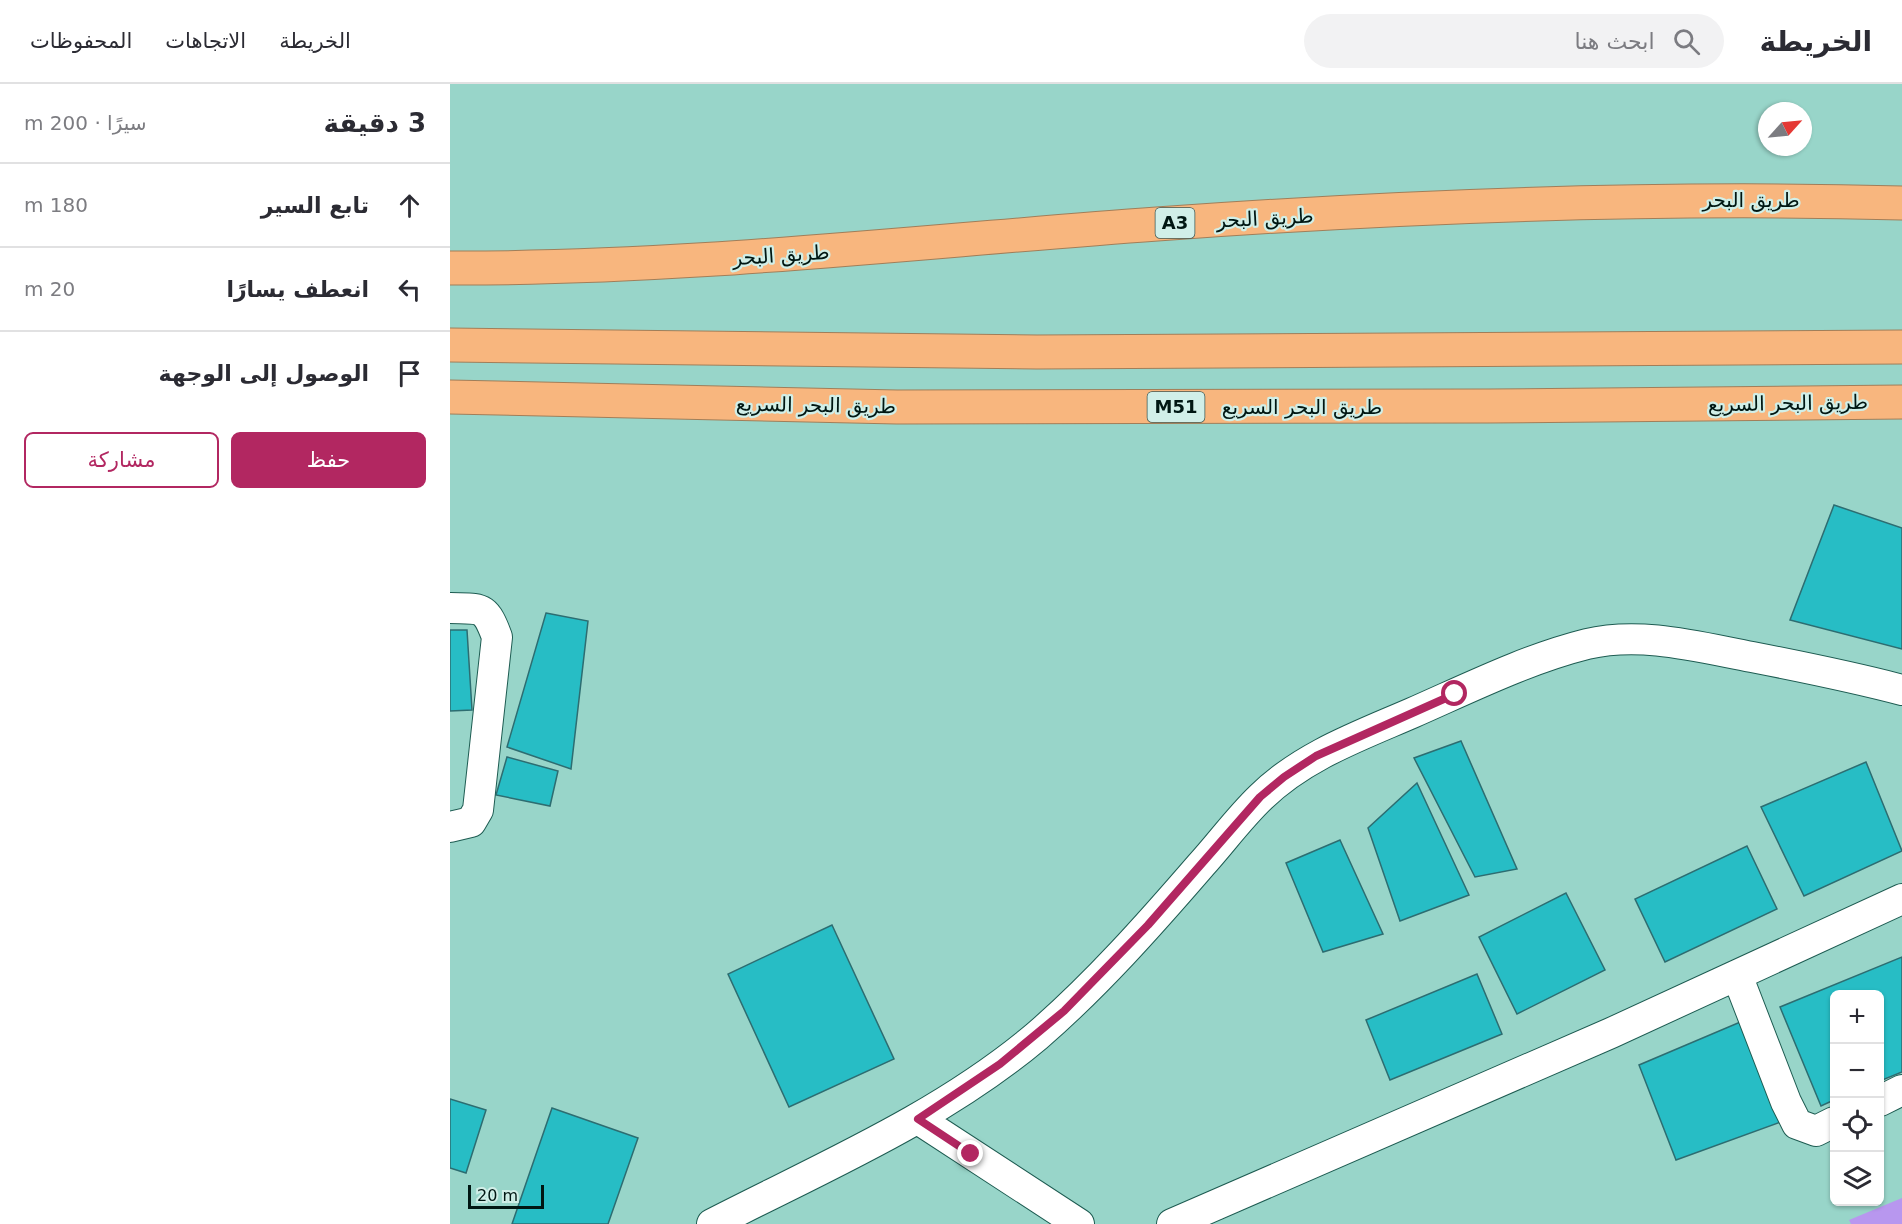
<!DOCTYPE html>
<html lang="ar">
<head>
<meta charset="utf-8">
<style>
	body { margin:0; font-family:"DejaVu Sans","Noto Naskh Arabic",sans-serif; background:#f2f2f3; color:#2b2b33; direction:rtl }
	.controls { position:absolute; right:18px; bottom:18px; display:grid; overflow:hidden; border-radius:9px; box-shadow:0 2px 4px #0004 }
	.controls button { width:54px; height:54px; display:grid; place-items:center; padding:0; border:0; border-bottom:2px solid #e1e1e2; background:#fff; color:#2b2b33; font:30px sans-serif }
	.compass { position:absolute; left:1308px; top:18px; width:54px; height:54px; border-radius:50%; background:#fff; box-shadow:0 2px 4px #0004; rotate:63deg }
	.scale { position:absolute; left:18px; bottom:15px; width:76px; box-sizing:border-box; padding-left:6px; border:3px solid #001713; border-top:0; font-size:16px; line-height:21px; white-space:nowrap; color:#001713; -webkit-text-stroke:4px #d1efe8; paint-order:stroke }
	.stop { position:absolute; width:18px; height:18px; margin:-14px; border:4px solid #b22761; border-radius:50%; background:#fff }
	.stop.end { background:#b22761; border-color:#fff; box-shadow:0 2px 6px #0008 }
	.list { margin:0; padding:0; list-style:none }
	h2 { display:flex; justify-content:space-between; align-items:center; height:78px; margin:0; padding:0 24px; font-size:26px }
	h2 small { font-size:20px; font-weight:400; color:#7c7c81 }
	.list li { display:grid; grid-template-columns:39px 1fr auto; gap:18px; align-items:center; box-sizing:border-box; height:84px; padding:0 24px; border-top:2px solid #e1e1e2 }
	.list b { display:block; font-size:22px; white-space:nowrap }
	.list em { font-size:20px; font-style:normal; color:#7c7c81 }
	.actions { display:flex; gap:12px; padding:18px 24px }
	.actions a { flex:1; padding:14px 0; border:2px solid #b22761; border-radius:9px; text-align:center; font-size:21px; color:#b22761 }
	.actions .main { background:#b22761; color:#fff }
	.icon { flex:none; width:33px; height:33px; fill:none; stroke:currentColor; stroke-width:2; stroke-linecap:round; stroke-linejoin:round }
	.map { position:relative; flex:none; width:1452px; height:1140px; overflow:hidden; direction:ltr }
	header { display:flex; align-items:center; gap:36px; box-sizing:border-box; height:84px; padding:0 30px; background:#fff; border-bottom:2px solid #e1e1e2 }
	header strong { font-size:28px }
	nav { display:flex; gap:33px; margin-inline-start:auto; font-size:21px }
	.search { width:420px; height:54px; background:#f2f2f3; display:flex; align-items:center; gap:15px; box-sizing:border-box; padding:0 21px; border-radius:33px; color:#7c7c81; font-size:22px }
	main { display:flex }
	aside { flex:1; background:#fff }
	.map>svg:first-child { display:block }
	.green { fill:#b897ef }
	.building { fill:#27bdc5; stroke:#2d6d71; stroke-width:1.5 }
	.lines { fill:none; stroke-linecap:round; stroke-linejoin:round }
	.minor-casing { stroke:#1e5c52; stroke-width:32 }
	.highway-casing { stroke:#a17e59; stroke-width:35 }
	.minor { stroke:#fff; stroke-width:30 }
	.highway { stroke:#f8b67e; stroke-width:33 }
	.route { stroke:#b22761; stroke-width:8 }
	.labels { text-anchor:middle; stroke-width:4.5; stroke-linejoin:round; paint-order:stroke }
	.shield { fill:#d1efe8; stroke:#3f5853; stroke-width:1.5 }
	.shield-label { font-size:18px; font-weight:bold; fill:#001713 }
	.street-label { font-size:20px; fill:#001713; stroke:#d1efe8 }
</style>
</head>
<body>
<header>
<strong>الخريطة</strong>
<div class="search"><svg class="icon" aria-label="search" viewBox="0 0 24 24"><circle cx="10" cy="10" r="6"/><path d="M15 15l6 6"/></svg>ابحث هنا</div>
<nav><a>الخريطة</a><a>الاتجاهات</a><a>المحفوظات</a></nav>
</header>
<main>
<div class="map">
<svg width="1452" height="1140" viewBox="0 0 1452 1140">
	<rect width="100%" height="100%" fill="#98d5c9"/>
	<path class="green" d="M1452 1114V1140H1401L1399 1136Z"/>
	<path class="building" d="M1384 421 1452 444V565L1340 536Z
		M96 529 138 537 121 685 57 663Z
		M0 546H17L22 626 0 627Z
		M1011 657 1067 785 1025 793 964 674Z
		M57 673 108 687 100 722 46 711Z
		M1416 678 1452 767 1354 812 1311 723Z
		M967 699 1019 811 950 837 918 744Z
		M890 756 933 850 873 868 836 779Z
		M1297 762 1327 825 1215 878 1185 815Z
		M1116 809 1155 886 1067 930 1029 853Z
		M382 841 444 975 339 1023 278 890Z
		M1452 873V988L1430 997V910H1384V1016L1371 1022 1330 923Z
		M1027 890 1052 950 940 996 916 936Z
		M1295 936 1336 1036 1226 1076 1189 981Z
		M0 1015 36 1026 16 1089 0 1084Z
		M102 1024 188 1054 158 1140H62Z"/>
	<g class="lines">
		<defs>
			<path id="minor" d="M0 524C32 525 35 521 47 553L28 726 21 738 0 743
				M1287 891 1336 1018 1347 1040 1366 1047 1384 1038
				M1430 1017 1452 1006
				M468 1035 629 1140
				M262 1140C373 1083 491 1033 587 952 646 901 700 840 751 781 771 759 789 734 811 713 853 672 909 652 962 629 1019 604 1077 575 1137 560 1191 547 1249 563 1302 573 1353 583 1403 593 1452 606
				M722 1140 1161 949 1452 815"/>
			<path id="highway" d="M0 184C237 185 471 157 707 140 955 122 1203 112 1452 119
				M0 261 587 268 1452 263
				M0 313 447 323 1039 322 1452 318"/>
		</defs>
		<use href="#minor" class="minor-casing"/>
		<use href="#highway" class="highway-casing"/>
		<use href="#minor" class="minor"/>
		<use href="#highway" class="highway"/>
	</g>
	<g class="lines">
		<path class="route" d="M521 1070 468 1035 550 980 614 927 698 841 810 713 834 693 866 672 1005 610"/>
	</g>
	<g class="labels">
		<g class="shield">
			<rect x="705.5" y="124" width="39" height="30" rx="4.5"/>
			<rect x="697.5" y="308" width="57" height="30" rx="4.5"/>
		</g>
		<g class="shield-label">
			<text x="725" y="145">A3</text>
			<text x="726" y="329">M51</text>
		</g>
		<g class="street-label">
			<text x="1301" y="123">طريق البحر</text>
			<text transform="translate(815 134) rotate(-3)" y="7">طريق البحر</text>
			<text transform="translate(331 171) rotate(-4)" y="7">طريق البحر</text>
			<text transform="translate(1338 319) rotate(-1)" y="7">طريق البحر السريع</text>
			<text transform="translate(366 321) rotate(1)" y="7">طريق البحر السريع</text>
			<text x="852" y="330">طريق البحر السريع</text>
		</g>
	</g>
</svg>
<div class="controls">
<button>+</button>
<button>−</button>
<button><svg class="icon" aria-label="locate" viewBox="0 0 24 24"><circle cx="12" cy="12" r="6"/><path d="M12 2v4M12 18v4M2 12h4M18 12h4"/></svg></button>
<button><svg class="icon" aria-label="layers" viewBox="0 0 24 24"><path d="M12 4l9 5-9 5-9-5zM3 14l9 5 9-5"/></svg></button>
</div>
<svg class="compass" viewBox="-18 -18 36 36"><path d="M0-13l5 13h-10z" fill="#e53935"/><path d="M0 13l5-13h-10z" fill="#7c7c81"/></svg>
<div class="scale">20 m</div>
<div class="stop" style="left:1005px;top:610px"></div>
<div class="stop end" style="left:521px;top:1070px"></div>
</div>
<aside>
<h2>3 دقيقة<small>سيرًا · 200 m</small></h2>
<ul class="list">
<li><svg class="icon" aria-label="ahead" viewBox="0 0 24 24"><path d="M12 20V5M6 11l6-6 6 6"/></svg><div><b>تابع السير</b></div><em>180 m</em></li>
<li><svg class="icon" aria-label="left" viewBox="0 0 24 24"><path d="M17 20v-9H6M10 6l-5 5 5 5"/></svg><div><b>انعطف يسارًا</b></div><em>20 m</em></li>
<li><svg class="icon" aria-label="arrive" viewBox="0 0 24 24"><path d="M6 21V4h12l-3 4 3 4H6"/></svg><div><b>الوصول إلى الوجهة</b></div></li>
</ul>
<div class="actions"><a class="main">حفظ</a><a>مشاركة</a></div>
</aside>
</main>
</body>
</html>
